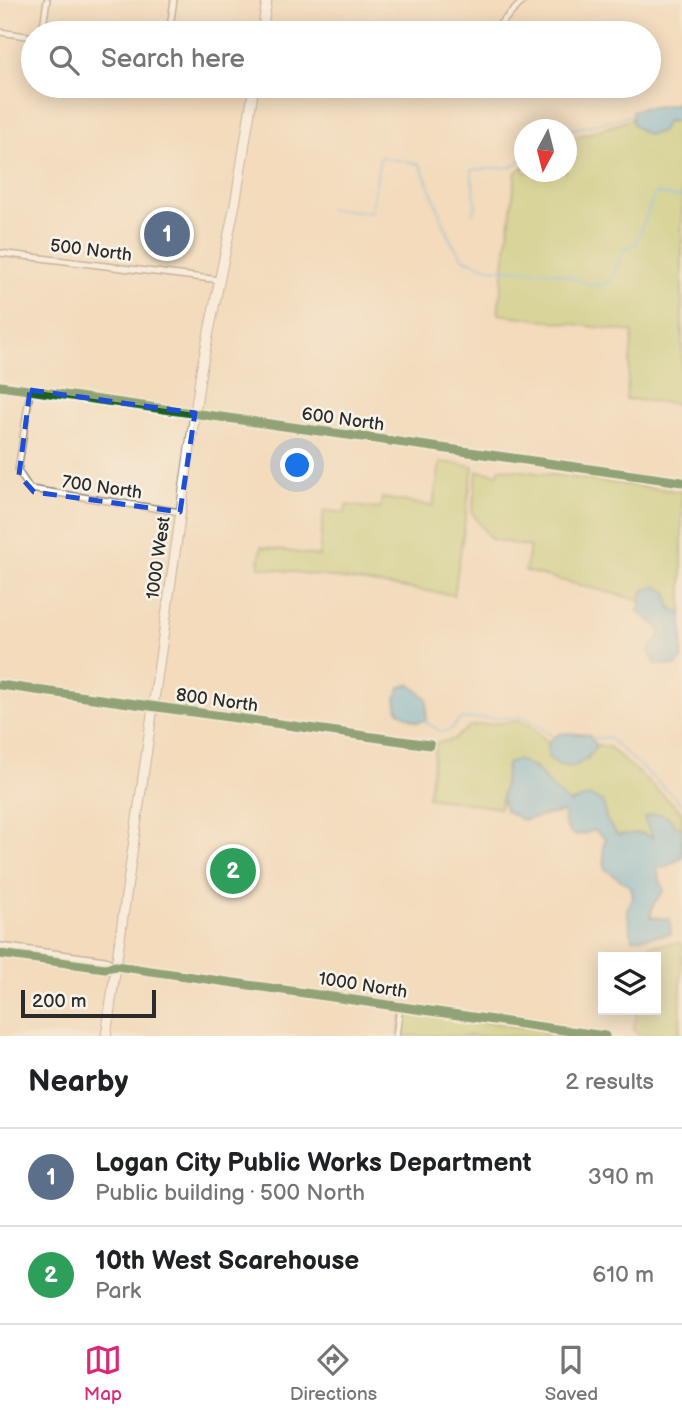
<!DOCTYPE html>
<html lang="en">
<head>
<meta charset="utf-8">
<style>
	body { margin:0; font-family:"Balsamiq Sans",sans-serif; background:#f6f6f6; color:#202124 }
	.controls { position:absolute; right:21px; bottom:21px; display:grid; overflow:hidden; border-radius:0px; box-shadow:0 4px 18px #0003 }
	.controls button { width:63px; height:63px; display:grid; place-items:center; padding:0; border:0; border-bottom:2px solid #e0e0e0; background:#fff; color:#202124; font:35px sans-serif }
	.compass { position:absolute; left:514px; top:119px; width:63px; height:63px; border-radius:50%; background:#fff; box-shadow:0 4px 18px #0003; rotate:187deg }
	.scale { position:absolute; left:21px; bottom:18px; width:135px; box-sizing:border-box; padding-left:7px; border:4px solid #2b2b2b; border-top:0; font-size:19px; line-height:24px; white-space:nowrap; color:#2b2b2b; -webkit-text-stroke:5px #f7f3e8; paint-order:stroke }
	.you { position:absolute; left:298px; top:466px; width:24px; height:24px; margin:-18px; border:5px solid #fff; border-radius:50%; background:#1a73e8; box-shadow:0 0 0 10px #1a73e833 }
	.badge { display:grid; place-items:center; width:46px; height:46px; border-radius:50%; background:#db2777; color:#fff; font-size:23px; font-weight:700 }
	.pin { position:absolute; translate:-50% -50%; border:4px solid #fff; box-shadow:0 2px 7px #0006 }
	.list { margin:0; padding:0; list-style:none }
	h2 { display:flex; justify-content:space-between; align-items:center; height:91px; margin:0; padding:0 28px; font-size:30px }
	h2 small { font-size:23px; font-weight:400; color:#757577 }
	.list li { display:grid; grid-template-columns:46px 1fr auto; gap:21px; align-items:center; box-sizing:border-box; height:98px; padding:0 28px; border-top:2px solid #e0e0e0 }
	.list b { display:block; font-size:26px; white-space:nowrap }
	.list p { margin:0; font-size:23px; white-space:nowrap; color:#757577 }
	.list em { font-size:23px; font-style:normal; color:#757577 }
	.icon { flex:none; width:38px; height:38px; fill:none; stroke:currentColor; stroke-width:2; stroke-linecap:round; stroke-linejoin:round }
	.map { position:relative; flex:none; width:682px; height:1036px; overflow:hidden }
	.search { position:absolute; background:#fff; box-shadow:0 4px 18px #0003; left:21px; right:21px; top:21px; height:77px; display:flex; align-items:center; gap:18px; box-sizing:border-box; padding:0 24px; border-radius:38px; color:#757577; font-size:26px }
	.sheet { height:287px; background:#fff }
	nav { display:flex; justify-content:space-around; align-items:center; box-sizing:border-box; height:98px; border-top:2px solid #e0e0e0; background:#fff; font-size:19px; color:#757577 }
	nav a { display:grid; justify-items:center; gap:4px }
	nav .on { color:#db2777 }
	.map>svg:first-child { display:block }
	.green { fill:#b8cd71; stroke:#727c4e; stroke-width:2 }
	.water { fill:#63b6df; stroke:#477085; stroke-width:2 }
	.lines { fill:none; stroke-linecap:round; stroke-linejoin:round }
	.stream { stroke:#63b6df; stroke-width:2 }
	.minor-casing { stroke:#8f8374; stroke-width:8 }
	.tertiary-casing { stroke:#8f8374; stroke-width:10 }
	.primary-casing { stroke:#8f8374; stroke-width:11 }
	.minor { stroke:#fff; stroke-width:5 }
	.tertiary { stroke:#fff; stroke-width:7 }
	.primary { stroke:#fff; stroke-width:9 }
	.cycleway-casing { stroke:#f7f3e8; stroke-width:13 }
	.cycleway { stroke:#1b5e20; stroke-width:9 }
	.marked { fill:none; stroke:#1d4ed8; stroke-width:5; stroke-dasharray:14 9; stroke-linejoin:round }
	.labels { text-anchor:middle; stroke-width:5; stroke-linejoin:round; paint-order:stroke }
	.street-label { font-size:18px; fill:#2b2b2b; stroke:#f7f3e8 }
</style>
</head>
<body>
<div class="map">
<svg width="682" height="1036" viewBox="0 0 682 1036">
	<rect width="100%" height="100%" fill="#f7f3e8"/>
	<filter id="ink" filterUnits="userSpaceOnUse"><feTurbulence type="fractalNoise" baseFrequency=".0143" numOctaves="2"/><feDisplacementMap in="SourceGraphic" scale="14" xChannelSelector="R" yChannelSelector="G"/><feConvolveMatrix kernelMatrix="1 2 1 2 8 2 1 2 1" color-interpolation-filters="sRGB"/></filter>
	<filter id="wash" filterUnits="userSpaceOnUse"><feTurbulence type="fractalNoise" baseFrequency=".00686" numOctaves="4" result="noise"/><feDisplacementMap in="SourceGraphic" scale="28" xChannelSelector="R" yChannelSelector="G"/><feGaussianBlur stdDeviation="1.57" result="paint"/><feColorMatrix in="noise" values="0 0 0 0 0 0 0 0 0 0 0 0 0 0 0 0 0 1.4 0 .05"/><feComposite in="paint" operator="in"/></filter>
	<g filter="url(#wash)">
		<rect width="100%" height="100%" fill="#f3dbbc"/>
		<path class="green" d="M633 119 634 125 679 121 682 131V404L626 399 633 332 498 314 516 172 524 166V172H566L567 140Z
			M440 462 473 466 454 595 259 567 261 547 319 556 324 510 345 513 346 505 380 509 382 498 433 506Z
			M500 468 682 492V619L680 613 644 590 639 600 525 571 530 547 491 539 472 513 477 471 498 474Z
			M519 721 529 725 548 742V757L587 760 596 745 609 747 682 812V828L675 826 654 839 641 833 617 835 606 819 605 809 577 800 570 803 557 794 533 765 507 764 500 808 428 797 436 743 452 740 470 726Z
			M682 943 680 1029 676 1036 638 1035 634 1029 637 1010H656V957H645L651 945Z
			M403 1011 585 1036H399Z"/>
		<path class="water" d="M682 101V131L679 121H667L661 132 647 135 633 125 632 111C649 104 665 109 682 101Z
			M657 586 668 593 670 608 680 613 682 619V659L675 666 656 664 648 650 661 635 658 627 638 611 644 590Z
			M410 684 427 699 426 720 417 722 398 711 396 698 400 687Z
			M569 733 589 735 596 745C585 766 567 775 548 757V742L559 734Z
			M517 760C542 768 548 789 570 803L590 796 603 802 606 819 617 835 641 833 653 838 644 818C656 811 669 813 675 826L682 828V858L663 868 656 867 664 891 654 903 650 917 670 919 671 934 632 939 627 910 633 897 631 887 605 869 603 847 606 839 594 830C572 840 566 835 563 812L522 820 505 810 502 798 507 764Z"/>
		<g class="lines">
			<path class="stream" d="M566 131 633 115
				M328 209 371 212 380 157 420 164 452 243 464 259 489 268 555 272 596 286 610 282 623 250 636 243 655 193 682 198
				M472 213 476 206 471 170 512 167 524 158
				M422 719 441 732 450 730 460 719 525 717 554 737
				M592 739 608 737 682 804"/>
		</g>
	</g>
	<g filter="url(#ink)">
		<g class="lines">
			<defs>
				<path id="minor" d="M0 32 33 37
					M42 33 47 0
					M169 33 174 0
					M491 33 524 0
					M0 253 220 280
					M0 386 682 482
					M30 390 18 471 30 489 180 512
					M0 685 430 745
					M116 966 605 1036
					M396 1036 400 1007"/>
				<path id="tertiary" d="M0 947 105 961 116 966
					M0 954 114 966"/>
				<path id="primary" d="M262 33 267 0
					M106 1036 201 371 236 199 254 86"/>
			</defs>
			<use href="#minor" class="minor-casing"/>
			<use href="#tertiary" class="tertiary-casing"/>
			<use href="#primary" class="primary-casing"/>
			<use href="#minor" class="minor"/>
			<use href="#tertiary" class="tertiary"/>
			<use href="#primary" class="primary"/>
			<defs>
				<path id="cycleway" d="M0 386 682 482
					M0 685 430 745
					M0 954 105 968 116 966 605 1036"/>
			</defs>
			<use href="#cycleway" class="cycleway-casing"/>
			<use href="#cycleway" class="cycleway"/>
		</g>
	</g>
	<path d="M0 0H682V1036H0ZM30 390 195 413 180 512 34 492 19 475Z" fill="#f3dbbc" fill-opacity=".55" fill-rule="evenodd"/>
	<path class="marked" d="M30 390 195 413 180 512 34 492 19 475Z"/>
	<g class="labels">
		<g class="street-label">
			<text transform="translate(91 250) rotate(7)" y="6">500 North</text>
			<text transform="translate(343 419) rotate(8)" y="6">600 North</text>
			<text transform="translate(102 487) rotate(8)" y="6">700 North</text>
			<text transform="translate(158 558) rotate(-82)" y="6">1000 West</text>
			<text transform="translate(217 700) rotate(8)" y="6">800 North</text>
			<text transform="translate(363 985) rotate(9)" y="6">1000 North</text>
		</g>
	</g>
</svg>
<div class="controls">
<button><svg class="icon" aria-label="layers" viewBox="0 0 24 24"><path d="M12 4l9 5-9 5-9-5zM3 14l9 5 9-5"/></svg></button>
</div>
<svg class="compass" viewBox="-18 -18 36 36"><path d="M0-13l5 13h-10z" fill="#e53935"/><path d="M0 13l5-13h-10z" fill="#757577"/></svg>
<div class="scale">200 m</div>
<div class="you"></div>
<div class="pin badge" style="left:167px;top:234px;background:#5c6f8a">1</div>
<div class="pin badge" style="left:233px;top:871px;background:#2e9e5b">2</div>
<div class="search"><svg class="icon" aria-label="search" viewBox="0 0 24 24"><circle cx="10" cy="10" r="6"/><path d="M15 15l6 6"/></svg>Search here</div>
</div>
<section class="sheet">
<h2>Nearby<small>2 results</small></h2>
<ul class="list">
<li><span class="badge" style="background:#5c6f8a">1</span><div><b>Logan City Public Works Department</b><p>Public building · 500 North</p></div><em>390 m</em></li>
<li><span class="badge" style="background:#2e9e5b">2</span><div><b>10th West Scarehouse</b><p>Park</p></div><em>610 m</em></li>
</ul>
</section>
<nav>
<a class="on"><svg class="icon" aria-label="map" viewBox="0 0 24 24"><path d="M3 6l6-2 6 2 6-2v14l-6 2-6-2-6 2zM9 4v14M15 6v14"/></svg>Map</a>
<a><svg class="icon" aria-label="directions" viewBox="0 0 24 24"><path d="M12 3l9 9-9 9-9-9zM9 14v-3h6M13 9l2 2-2 2"/></svg>Directions</a>
<a><svg class="icon" aria-label="saved" viewBox="0 0 24 24"><path d="M7 4h10v16l-5-4-5 4z"/></svg>Saved</a>
</nav>
</body>
</html>
